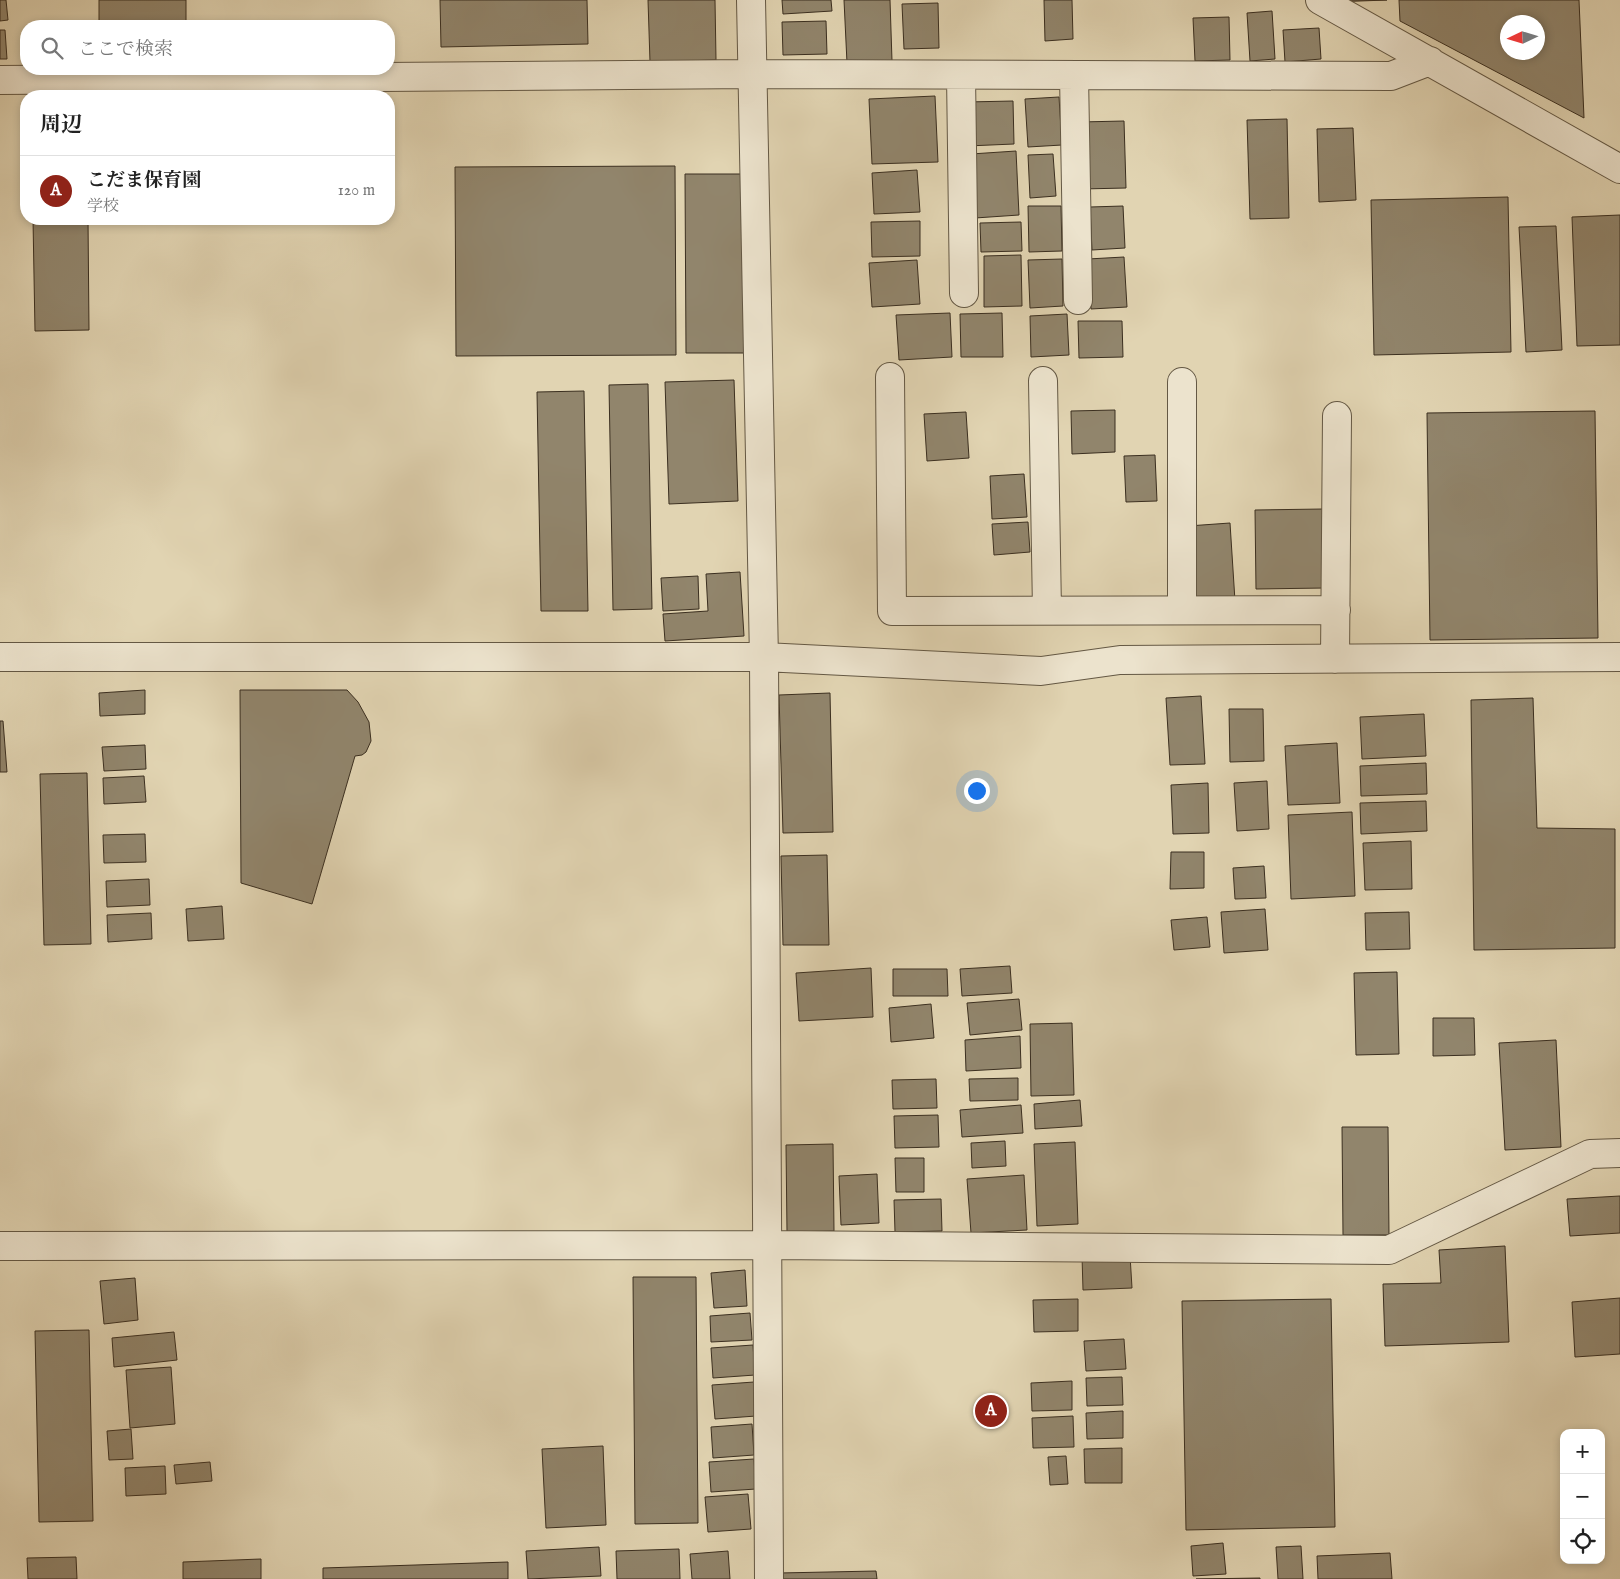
<!DOCTYPE html>
<html lang="ja">
<head>
<meta charset="utf-8">
<style>
	body { margin:0; font-family:"IM FELL English","Noto Serif JP",serif; background:#f2f2f2; color:#222 }
	.controls { position:absolute; right:15px; bottom:15px; display:grid; overflow:hidden; border-radius:10px; box-shadow:0 2px 8px #0003 }
	.controls button { width:45px; height:45px; display:grid; place-items:center; padding:0; border:0; border-bottom:1px solid #e0e0e0; background:#fff; color:#222; font:25px sans-serif }
	.compass { position:absolute; left:1500px; top:15px; width:45px; height:45px; border-radius:50%; background:#fff; box-shadow:0 2px 8px #0003; rotate:266deg }
	.you { position:absolute; left:976px; top:790px; width:18px; height:18px; margin:-12px; border:4px solid #fff; border-radius:50%; background:#1a73e8; box-shadow:0 0 0 8px #1a73e833 }
	.badge { display:grid; place-items:center; width:32px; height:32px; border-radius:50%; background:#8f2418; color:#fff; font-size:16px; font-weight:700 }
	.pin { position:absolute; translate:-50% -50%; border:2px solid #fff; box-shadow:0 1px 5px #0006 }
	.list { margin:0; padding:0; list-style:none }
	h2 { display:flex; justify-content:space-between; align-items:center; height:65px; margin:0; padding:0 20px; font-size:21px }
	h2 small { font-size:16px; font-weight:400; color:#767676 }
	.list li { display:grid; grid-template-columns:32px 1fr auto; gap:15px; align-items:center; box-sizing:border-box; height:70px; padding:0 20px; border-top:1px solid #e0e0e0 }
	.list b { display:block; font-size:19px; white-space:nowrap }
	.list p { margin:0; font-size:16px; white-space:nowrap; color:#767676 }
	.list em { font-size:16px; font-style:normal; color:#767676 }
	.icon { flex:none; width:28px; height:28px; fill:none; stroke:currentColor; stroke-width:2; stroke-linecap:round; stroke-linejoin:round }
	.map { position:relative; flex:none; width:1620px; height:1579px; overflow:hidden }
	.search { position:absolute; background:#fff; box-shadow:0 2px 8px #0003; left:20px; top:20px; width:375px; height:55px; display:flex; align-items:center; gap:12px; box-sizing:border-box; padding:0 18px; border-radius:20px; color:#767676; font-size:19px }
	.panel { position:absolute; background:#fff; box-shadow:0 2px 8px #0003; left:20px; top:90px; width:375px; height:135px; border-radius:20px }
	.map>svg:first-child { display:block }
	.building { fill:#91856c; stroke:#3b2f20; fill-rule:evenodd }
	.lines { fill:none; stroke-linecap:round; stroke-linejoin:round }
	.minor-casing { stroke:#645844; stroke-width:30 }
	.minor { stroke:#ece3cd; stroke-width:28 }
</style>
</head>
<body>
<div class="map">
<svg width="1620" height="1579" viewBox="0 0 1620 1579">
	<rect width="100%" height="100%" fill="#e1d4b2"/>
	<filter id="stains"><feTurbulence type="fractalNoise" baseFrequency=".004" numOctaves="4"/><feColorMatrix values="0 0 0 0 .2 0 0 0 0 .09 0 0 0 0 .02 0 0 0 .5 -.17"/></filter>
	<radialGradient id="worn" r=".72"><stop offset=".6" stop-color="#630" stop-opacity="0"/><stop offset="1" stop-color="#630" stop-opacity=".3"/></radialGradient>
	<path class="building" d="M0 0H6L8 20 0 21Z
		M99 0H186V26H99Z
		M440 0H587L588 44 441 47Z
		M648 0H715L716 60 650 62Z
		M782 0H831L832 11 783 14Z
		M844 0H890L892 61 847 63Z
		M1044 0H1072L1073 39 1045 41Z
		M1332 0H1387L1332 2Z
		M1399 0H1579L1584 118 1400 21ZM1508 22H1538V52H1508Z
		M938 3 939 48 904 49 902 4Z
		M1272 11 1275 59 1250 61 1247 13Z
		M1229 17 1230 60 1195 61 1193 18Z
		M826 21 827 54 783 55 782 22Z
		M1319 28 1321 59 1285 62 1283 30Z
		M0 30H5L7 59H0Z
		M935 96 938 162 872 164 869 99Z
		M1059 97 1062 145 1028 147 1025 99Z
		M1013 101 1014 144 967 146 966 102Z
		M1287 119 1289 218 1250 219 1247 120Z
		M1124 121 1126 188 1082 189 1080 122Z
		M1353 128 1356 200 1319 202 1317 129Z
		M1016 151 1019 215 975 218 971 154Z
		M1053 154 1056 196 1030 198 1028 155Z
		M675 166 676 355 456 356 455 167Z
		M917 170 920 212 874 214 872 173Z
		M685 174H752V353H686Z
		M1508 197 1511 352 1374 355 1371 200Z
		M1028 206H1061L1062 251 1029 252Z
		M1123 206 1125 248 1092 250 1090 207Z
		M1620 215V345L1577 346 1572 217Z
		M33 219H88L89 330 35 331Z
		M920 221V256L872 257 871 222Z
		M1021 222 1022 251 981 252 980 223Z
		M1556 226 1562 350 1526 352 1519 227Z
		M1021 255 1022 306 984 307V256Z
		M1124 257 1127 307 1091 309 1088 259Z
		M1062 259 1063 306 1030 308 1028 260Z
		M917 260 920 304 872 307 869 263Z
		M950 313 952 357 899 360 896 315Z
		M1002 313 1003 357H961L960 314Z
		M1067 314 1069 355 1031 357 1030 316Z
		M1078 321H1122L1123 357 1079 358Z
		M734 380 738 501 669 504 665 382Z
		M648 384 652 609 613 610 609 385Z
		M584 391 588 611H541L537 392Z
		M1115 410V452L1072 454 1071 411Z
		M1595 411 1598 638 1430 640 1427 413Z
		M966 412 969 458 927 461 924 414Z
		M1155 455 1157 501 1126 502 1124 456Z
		M1024 474 1027 517 992 519 990 476Z
		M1323 509 1325 588 1256 589 1255 510Z
		M1028 522 1030 552 994 555 992 524Z
		M1230 523 1235 601 1193 604 1188 526Z
		M740 572 744 636 665 641 663 614 708 611 706 574Z
		M698 576 699 609 663 611 661 578Z
		M145 690V714L100 716 99 693Z
		M240 690H347L358 702 369 722 371 741 366 752 362 755 355 756 312 904 241 883Z
		M830 693 833 832 783 833 779 695Z
		M1201 696 1205 764 1170 765 1166 698Z
		M1533 698 1537 828 1615 829V948L1474 950 1471 700Z
		M1229 709H1263L1264 761 1230 762Z
		M1424 714 1426 756 1362 759 1360 717Z
		M0 721H3L7 772H0Z
		M1337 743 1340 803 1288 805 1285 746Z
		M145 745 146 769 104 771 102 747Z
		M1426 763 1427 794 1361 796 1360 766Z
		M87 773 91 944 44 945 40 774Z
		M144 776 146 802 104 804 103 778Z
		M1267 781 1269 829 1237 831 1234 783Z
		M1208 783 1209 833 1173 834 1171 785Z
		M1426 801 1427 831 1361 834 1360 803Z
		M1352 812 1355 896 1291 899 1288 815Z
		M145 834 146 862 104 863 103 835Z
		M1411 841 1412 889 1365 890 1363 843Z
		M1171 852H1204V888L1170 889Z
		M827 855 829 945H783L781 856Z
		M1264 866 1266 898 1235 899 1233 868Z
		M149 879 150 905 107 907 106 881Z
		M222 906 224 939 188 941 186 909Z
		M1265 909 1268 950 1224 953 1221 912Z
		M1409 912 1410 949 1366 950 1365 913Z
		M151 913 152 939 108 942 107 915Z
		M1207 917 1210 947 1174 950 1171 920Z
		M1010 966 1012 993 962 996 960 969Z
		M871 968 873 1017 799 1021 796 973Z
		M893 969H947L948 996H893Z
		M1397 972 1399 1054 1356 1055 1354 973Z
		M1019 999 1022 1030 970 1035 967 1003Z
		M931 1004 934 1038 891 1042 889 1008Z
		M1433 1018H1474L1475 1055 1433 1056Z
		M1072 1023 1074 1095 1031 1096 1030 1024Z
		M1020 1036 1021 1068 966 1071 965 1040Z
		M1556 1040 1561 1147 1505 1150 1499 1043Z
		M1018 1078V1100L970 1101 969 1079Z
		M936 1079 937 1108 893 1109 892 1080Z
		M1080 1100 1082 1126 1035 1129 1034 1104Z
		M1021 1105 1023 1133 962 1137 960 1110Z
		M938 1115 939 1147 895 1148 894 1116Z
		M1342 1127H1388L1389 1235H1343Z
		M1005 1141 1006 1166 972 1168 971 1143Z
		M1075 1142 1078 1224 1037 1226 1034 1144Z
		M833 1144 834 1231 787 1232 786 1145Z
		M895 1158H924V1192H896Z
		M877 1174 879 1223 841 1225 839 1176Z
		M1024 1175 1027 1230 971 1233 967 1179Z
		M1620 1196V1233L1570 1236 1567 1199Z
		M941 1199 942 1231 895 1232 894 1200Z
		M1505 1246 1509 1342 1385 1346 1383 1284 1441 1283 1439 1250Z
		M1130 1255 1132 1288 1083 1290 1082 1256Z
		M745 1270 747 1306 714 1308 711 1273Z
		M633 1277H696L698 1523 635 1524Z
		M135 1278 138 1320 104 1324 100 1281Z
		M1620 1298V1354L1575 1357 1572 1302Z
		M1078 1299V1331L1034 1332 1033 1300Z
		M1331 1299 1335 1527 1186 1530 1182 1301Z
		M750 1313 752 1340 711 1342 710 1316Z
		M89 1330 93 1521 39 1522 35 1331Z
		M174 1332 177 1360 114 1367 112 1338Z
		M1124 1339 1126 1369 1086 1371 1084 1341Z
		M753 1345 755 1375 713 1378 711 1348Z
		M171 1367 175 1424 130 1428 126 1370Z
		M1122 1377 1123 1405 1087 1406 1086 1378Z
		M1072 1381V1410L1032 1411 1031 1383Z
		M754 1382 756 1416 715 1419 712 1385Z
		M1123 1411V1438L1087 1439 1086 1413Z
		M1073 1416 1074 1447 1033 1448 1032 1418Z
		M752 1424 754 1455 713 1458 711 1427Z
		M131 1429 133 1459 109 1460 107 1431Z
		M603 1446 606 1525 546 1528 542 1449Z
		M1122 1448V1483H1085L1084 1449Z
		M1066 1456 1068 1484 1050 1485 1048 1457Z
		M754 1459 756 1489 711 1492 709 1462Z
		M210 1462 212 1481 176 1484 174 1465Z
		M165 1466 166 1494 126 1496 125 1468Z
		M748 1494 751 1529 708 1532 705 1497Z
		M1223 1543 1226 1574 1193 1576 1191 1546Z
		M1301 1546 1303 1579H1278L1276 1547Z
		M599 1547 601 1576 528 1579 526 1551Z
		M679 1549 680 1579H617L616 1551Z
		M728 1551 730 1579H692L690 1554Z
		M1390 1553 1392 1579H1318L1317 1556Z
		M76 1557 77 1579H28L27 1558Z
		M261 1559V1579H183V1562Z
		M508 1562V1579H323V1568Z
		M876 1571 877 1579H779V1573Z
		M1260 1578V1579H1196Z"/>
	<g class="lines">
		<defs>
			<path id="minor" d="M751 0C755 220 760 439 764 659 768 965 770 1272 769 1579
				M1320 0 1620 169
				M961 75 964 293
				M1074 75 1078 300
				M0 80 752 74 1391 76 1430 61
				M890 377 892 611 1336 610
				M1043 381 1047 610
				M1182 382V610
				M0 657H764L1041 671 1120 660 1620 657
				M1335 659 1337 416
				M0 1246 770 1245 1389 1250 1590 1154 1620 1153"/>
		</defs>
		<use href="#minor" class="minor-casing"/>
		<use href="#minor" class="minor"/>
	</g>
	<rect width="100%" height="100%" filter="url(#stains)"/>
	<rect width="100%" height="100%" fill="url(#worn)"/>
</svg>
<div class="controls">
<button>+</button>
<button>−</button>
<button><svg class="icon" aria-label="locate" viewBox="0 0 24 24"><circle cx="12" cy="12" r="6"/><path d="M12 2v4M12 18v4M2 12h4M18 12h4"/></svg></button>
</div>
<svg class="compass" viewBox="-18 -18 36 36"><path d="M0-13l5 13h-10z" fill="#e53935"/><path d="M0 13l5-13h-10z" fill="#767676"/></svg>
<div class="you"></div>
<div class="pin badge" style="left:991px;top:1411px">A</div>
<div class="search"><svg class="icon" aria-label="search" viewBox="0 0 24 24"><circle cx="10" cy="10" r="6"/><path d="M15 15l6 6"/></svg>ここで検索</div>
<section class="panel">
<h2>周辺<small></small></h2>
<ul class="list">
<li><span class="badge">A</span><div><b>こだま保育園</b><p>学校</p></div><em>120 m</em></li>
</ul>
</section>
</div>
</body>
</html>
